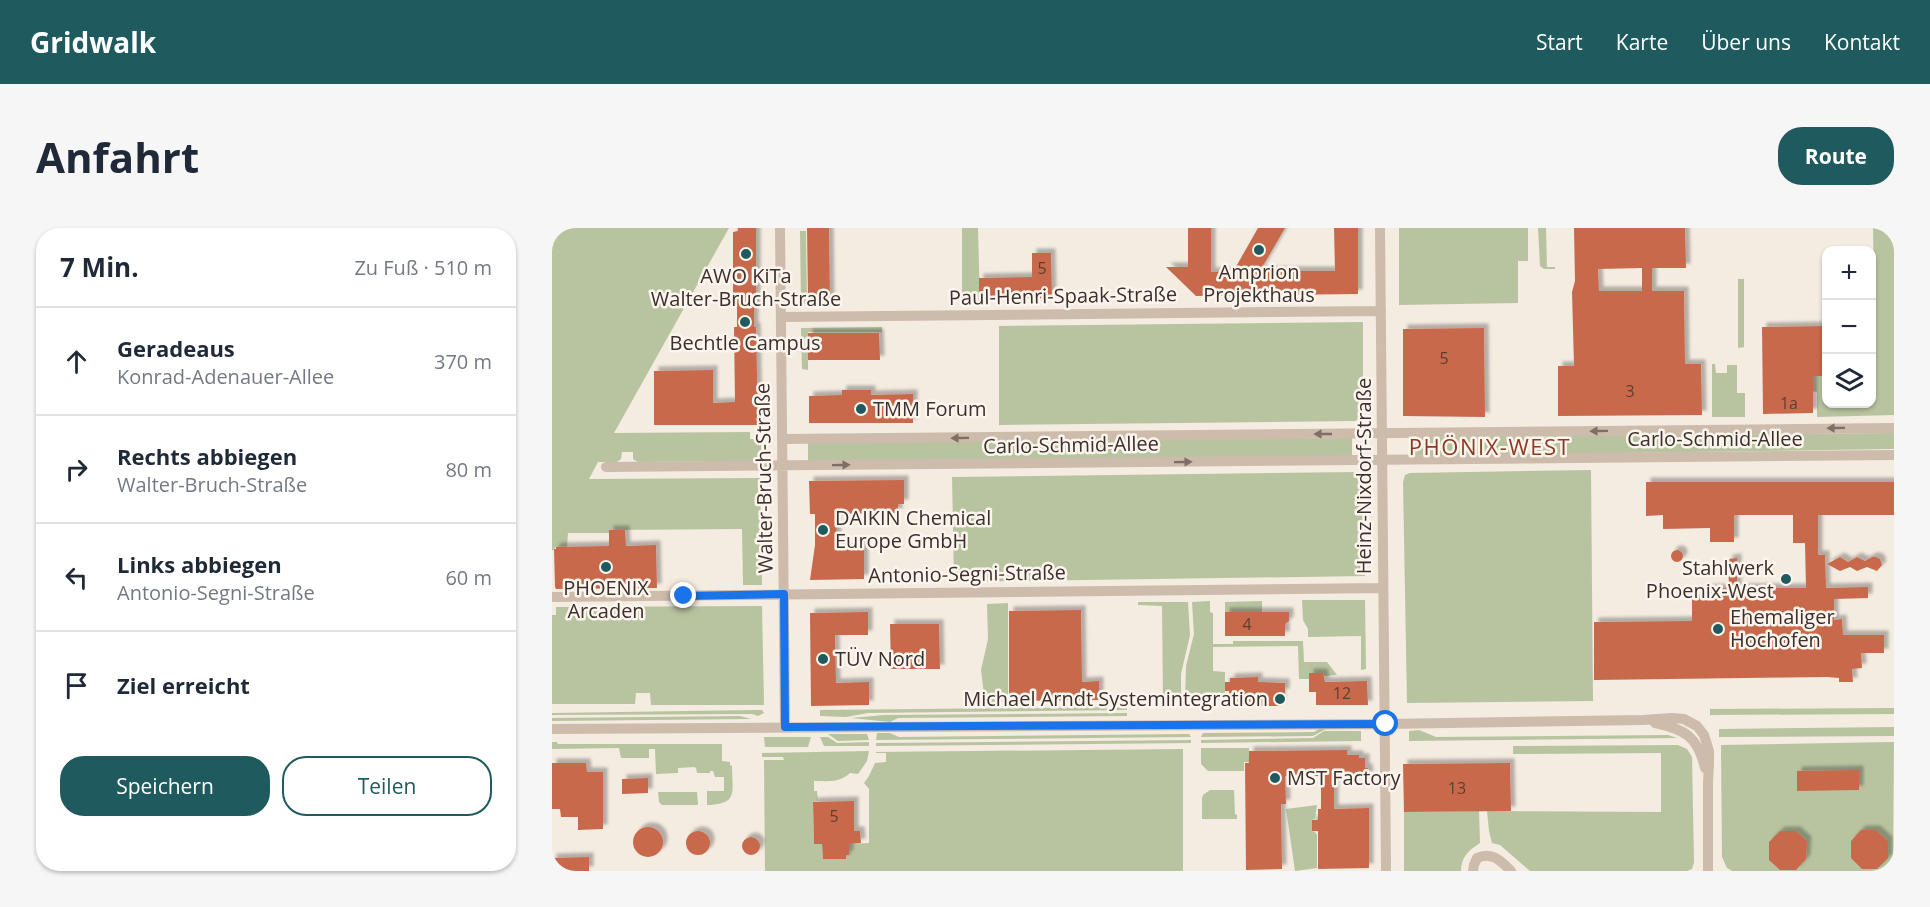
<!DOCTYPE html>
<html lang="de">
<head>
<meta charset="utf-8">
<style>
	body { margin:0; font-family:"Open Sans",sans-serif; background:#f6f6f7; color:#1f2937 }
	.controls { position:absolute; right:18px; top:18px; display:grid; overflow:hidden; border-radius:12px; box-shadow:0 2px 4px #0004 }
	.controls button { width:54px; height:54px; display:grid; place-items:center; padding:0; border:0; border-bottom:2px solid #e0e1e3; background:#fff; color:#1f2937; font:30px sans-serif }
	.stop { position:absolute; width:18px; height:18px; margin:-14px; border:4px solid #1a73e8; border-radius:50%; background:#fff }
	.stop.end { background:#1a73e8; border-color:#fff; box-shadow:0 2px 6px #0008 }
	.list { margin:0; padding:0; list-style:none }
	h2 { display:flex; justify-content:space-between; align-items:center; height:78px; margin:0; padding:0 24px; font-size:26px }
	h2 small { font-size:20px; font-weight:400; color:#747a83 }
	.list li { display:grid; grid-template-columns:39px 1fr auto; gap:18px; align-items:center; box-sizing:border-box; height:108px; padding:0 24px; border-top:2px solid #e0e1e3 }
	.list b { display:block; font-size:22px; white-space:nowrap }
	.list p { margin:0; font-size:20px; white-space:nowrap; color:#747a83 }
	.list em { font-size:20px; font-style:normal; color:#747a83 }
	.actions { display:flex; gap:12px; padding:18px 24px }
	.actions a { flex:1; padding:14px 0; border:2px solid #1f5a5e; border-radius:24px; text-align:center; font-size:21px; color:#1f5a5e }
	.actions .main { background:#1f5a5e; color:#fff }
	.icon { flex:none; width:33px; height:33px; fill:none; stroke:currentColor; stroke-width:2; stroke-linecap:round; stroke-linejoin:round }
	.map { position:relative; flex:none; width:1342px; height:643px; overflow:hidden; border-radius:24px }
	header { display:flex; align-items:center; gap:36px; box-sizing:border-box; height:84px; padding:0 30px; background:#1f5a5e; color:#fff }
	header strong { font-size:28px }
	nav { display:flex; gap:33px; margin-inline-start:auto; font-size:21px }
	.intro { display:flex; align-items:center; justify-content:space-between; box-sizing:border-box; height:144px; padding:0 36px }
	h1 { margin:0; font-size:42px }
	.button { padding:15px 27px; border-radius:24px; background:#1f5a5e; color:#fff; font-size:21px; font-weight:700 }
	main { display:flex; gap:36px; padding:0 36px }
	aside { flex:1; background:#fff; border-radius:24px; box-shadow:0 2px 4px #0004 }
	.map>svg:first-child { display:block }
	.green { fill:#b8c4a0 }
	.building { fill:#c8694b; fill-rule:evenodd; filter:url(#shadow) }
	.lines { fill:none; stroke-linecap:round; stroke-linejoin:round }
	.minor { stroke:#cdbbac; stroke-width:10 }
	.oneway { fill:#7d6f65 }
	.route { stroke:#1a73e8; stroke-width:8 }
	.poi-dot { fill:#1f5a5e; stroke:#fbf5ee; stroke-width:2 }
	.labels { text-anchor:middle; stroke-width:5; stroke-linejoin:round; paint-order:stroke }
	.number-label { font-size:16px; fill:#5e3e33 }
	.poi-label { font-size:20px; fill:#3b302b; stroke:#fbf5ee; text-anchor:start }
	.street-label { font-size:20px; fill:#3b302b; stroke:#fbf5ee }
	.quarter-label { font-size:22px; letter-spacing:1.5px; fill:#8c3b22; stroke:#fbf5ee }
</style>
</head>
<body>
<header>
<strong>Gridwalk</strong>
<nav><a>Start</a><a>Karte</a><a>Über uns</a><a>Kontakt</a></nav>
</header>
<div class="intro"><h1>Anfahrt</h1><a class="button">Route</a></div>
<main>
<aside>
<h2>7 Min.<small>Zu Fuß · 510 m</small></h2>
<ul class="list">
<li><svg class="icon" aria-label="ahead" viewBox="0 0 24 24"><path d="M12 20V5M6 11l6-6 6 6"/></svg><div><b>Geradeaus</b><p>Konrad-Adenauer-Allee</p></div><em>370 m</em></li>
<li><svg class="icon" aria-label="right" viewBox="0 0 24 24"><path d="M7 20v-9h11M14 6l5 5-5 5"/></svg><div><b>Rechts abbiegen</b><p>Walter-Bruch-Straße</p></div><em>80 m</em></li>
<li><svg class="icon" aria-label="left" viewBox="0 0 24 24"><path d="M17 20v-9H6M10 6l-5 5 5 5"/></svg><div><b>Links abbiegen</b><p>Antonio-Segni-Straße</p></div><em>60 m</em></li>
<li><svg class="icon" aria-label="arrive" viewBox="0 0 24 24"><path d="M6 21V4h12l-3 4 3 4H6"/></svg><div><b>Ziel erreicht</b></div></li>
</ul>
<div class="actions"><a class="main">Speichern</a><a>Teilen</a></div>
</aside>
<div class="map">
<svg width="1342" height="643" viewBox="0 0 1342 643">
	<defs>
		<filter id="shadow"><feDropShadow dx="4.5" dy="-4.5" stdDeviation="1.5" flood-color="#0004"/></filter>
	</defs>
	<rect width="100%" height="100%" fill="#f4ebe1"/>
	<path class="green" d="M0 0H177L62 205 198 204V211H209V233L86 234 81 231V224H70L69 231 65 234H46L37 251 208 250 210 357H191L190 301 57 302V305H16L15 319H4L0 323Z
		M410 0H426L428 76H410Z
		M847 0H976V33H966V75L847 77Z
		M986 0H994L995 39H1003V41H992L988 38Z
		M1321 0H1342V187L1265 189V164L1258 163V148H1274V176H1320V98H1323Z
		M248 3H254L255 74H272L271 77 249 76Z
		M1186 51H1192V119L1186 120Z
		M811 94V184L809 190 803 193 447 197V98Z
		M330 99V104H256V142L250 141 249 100Z
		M1160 136H1163L1164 145H1175V137H1185V165H1193V189H1160Z
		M1342 205V221L997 226 990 222 989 218 992 210 996 208Z
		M970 208C979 212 980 218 973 226L861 227V209Z
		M800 210V228L256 233V215Z
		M1039 242 1041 473 855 475 851 254 853 247 858 245Z
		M804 244 810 248 812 252 813 348 402 354 400 249Z
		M750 372H813L814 441 809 442V408L756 409V401L751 392Z
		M658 373V384L661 385V416H681V413H751L752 434H775L785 447 771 448 770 445H758L757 451H747L746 418 661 419V443L673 444V467H667V472L633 473 634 438 642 406 640 374Z
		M710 373V384H673V374Z
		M586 374H636L638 407 629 446V472L611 473 610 378 586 377Z
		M456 375V474H433L429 442 436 411 435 376Z
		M210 378 212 477H99L98 465H84L83 476H0V387H4V379Z
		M575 479V482L316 485 294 489 268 488V482Z
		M1342 480V486L1158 487V481Z
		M202 482H210L212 485 206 488 200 486 0 487V485Z
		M575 485V488L346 490 338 494 299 490 332 487Z
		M188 488 199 491 0 493V490Z
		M1342 499V508L1167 509V501Z
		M767 501H774L761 508 649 509 651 505 762 504Z
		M867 502 884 509 1116 507 1125 510 857 513V503Z
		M772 503H809V513L649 515V512L761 510Z
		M325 505H338L347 509 637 506 639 509 324 512Z
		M276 506H315L317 512 286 513Z
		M212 509H259L256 519H213Z
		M268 509H276L285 515 317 514V518H272Z
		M639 512V515L324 518V515Z
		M0 514H5L6 516H170V533L178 534V537L180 538C180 564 187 576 155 577V563H172V549H163L161 543H158V545H145L144 540 142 539 126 540V545L104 546 103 521H97V530H69L67 520 0 521Z
		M1342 514 1341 638 1326 643H1180L1175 640 1170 629 1169 517Z
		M1126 517 1135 521 1140 529 1142 634 1140 641 1135 643H978L948 617 940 615 937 603 935 583 1109 584V525L961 526V518Z
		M649 520H697V534H692V543H656L649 536Z
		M631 521V643H213L212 532H232L231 529H210V525L317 523 315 533 306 546 298 545C287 555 277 553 262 553V563H265L266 573 261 574 262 616H270L271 631H293L294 627H297V616L317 615V561L312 555 317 548 323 535 334 534V525H324V524Z
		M658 562H682L683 586 685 587V591H650V570L651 567Z
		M106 564H145L146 577H110L107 574Z
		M765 577 763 591 760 592V603L763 604 765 607V640L743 643 734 581Z
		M927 583 928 615C917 622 909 629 909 643H852V584Z"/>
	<path class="building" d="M186 0H204V80H202V99H204L206 197H102V143L161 142V175L183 174 182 99H185V80H181V4L186 3Z
		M255 0H277L278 73H256Z
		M636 0H659V44H681L706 0H733L708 43H783L782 0H806V66L644 68 614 39H636Z
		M1022 0H1133L1134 40H1100V63H1132L1133 136H1149L1150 187 1006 188V138H1022L1020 64 1023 53ZM1090 40V63H1047L1046 41Z
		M480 25H499L500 70 427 71V50L480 49Z
		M1275 98V148H1261V185L1211 186 1210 99Z
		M932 100 933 189 851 188V101Z
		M256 105H327L328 132H256Z
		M290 162H319V167L361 166V195H257V168L290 167Z
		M352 252V276H346V285L284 286 285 318H312V351L258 352 263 317V286H258L257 253Z
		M1094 254H1342V287H1266V327H1273L1274 360 1316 359V370L1282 371V392L1290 391 1291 407H1332V425H1309L1310 440 1300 441 1301 454H1287V450L1275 449 1042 452V394L1140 393V371H1155V361L1177 360 1176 331 1185 330V360H1254L1253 315H1241V287H1182V314H1158V300L1111 301V287L1094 288Z
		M57 302H73L74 318 104 317 105 360 4 361 3 359 2 321H4V319L57 318Z
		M1119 328a6 6 0 1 1 12 0a6 6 0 1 1-12 0Z
		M1288 329 1296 334 1305 329 1313 333 1320 329H1324L1328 331 1330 337 1325 343 1315 339 1305 343 1298 339 1288 343 1275 336Z
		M529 382 530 454 547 453V472L457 473V383Z
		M316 384V407H283L284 455 317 454V477L259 478 258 385Z
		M673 384H737V393L733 396V408H673Z
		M338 396H387L388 441H339Z
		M757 445H771L773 454 815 453 816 477H764V464H757Z
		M706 449V454L733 455V465H729V478H678L677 463H673V454H678V450Z
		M795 522V527H807V530H813V540H816L817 548 782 549V581L817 580V640L766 641V603H760V592H766V581H769V548H733L734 576H729L730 641 694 642 693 535H697V523Z
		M0 535H34L35 544H51V601L26 602V589H9L8 581H0Z
		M958 535 959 583 852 584 851 536Z
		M1307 542V562L1245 563V543Z
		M96 550V565L70 566V551Z
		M302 573V603H308L309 615 297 616V627H294V631H271L270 616H262L261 574Z
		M81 614a15 15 0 1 1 30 0a15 15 0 1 1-30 0Z
		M1309 602H1324L1336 613V630L1325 641H1310L1299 630V613Z
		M134 615a12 12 0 1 1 24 0a12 12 0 1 1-24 0Z
		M1228 603H1244L1255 613 1254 631 1244 642H1228L1217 632V614Z
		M190 618a9 9 0 1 1 18 0a9 9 0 1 1-18 0Z
		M37 629V643H0V630Z"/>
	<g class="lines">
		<path class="minor" d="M228 0 233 499
			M828 0 834 643
			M229 89 829 83
			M231 211 1342 200
			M984 230 985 204
			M54 239 1342 227
			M0 369 831 360
			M1103 495C1133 501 1146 509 1153 540
			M0 501 834 496 1091 492 1120 490 1132 491 1145 498 1152 507 1157 523V536L1156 555V643
			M921 643 922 637 925 630C940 623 949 633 959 643"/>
	</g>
	<defs><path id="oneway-solid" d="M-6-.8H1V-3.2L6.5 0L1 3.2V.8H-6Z" transform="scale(1.5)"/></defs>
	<g class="oneway">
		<use href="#oneway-solid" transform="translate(1284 200) rotate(179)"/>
		<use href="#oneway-solid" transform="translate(1047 203) rotate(179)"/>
		<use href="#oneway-solid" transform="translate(771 206) rotate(180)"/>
		<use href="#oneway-solid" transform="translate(408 210) rotate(179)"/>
		<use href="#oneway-solid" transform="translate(631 234) rotate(-1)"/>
		<use href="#oneway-solid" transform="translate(289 237) rotate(-1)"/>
	</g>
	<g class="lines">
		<path class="route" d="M132 368 232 366 233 499 834 496"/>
	</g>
	<g class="poi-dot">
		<circle cx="707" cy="22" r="6"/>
		<circle cx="194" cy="26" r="6"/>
		<circle cx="193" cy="94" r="6"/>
		<circle cx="309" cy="181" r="6"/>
		<circle cx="271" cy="302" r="6"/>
		<circle cx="54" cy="339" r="6"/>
		<circle cx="1234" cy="351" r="6"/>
		<circle cx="1166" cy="401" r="6"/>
		<circle cx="271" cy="431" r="6"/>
		<circle cx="728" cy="471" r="6"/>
		<circle cx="723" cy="550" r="6"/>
	</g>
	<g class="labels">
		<g class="number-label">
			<text x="490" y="46">5</text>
			<text x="892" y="136">5</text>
			<text x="1078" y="169">3</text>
			<text x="1237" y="181">1a</text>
			<text x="695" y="402">4</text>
			<text x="790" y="471">12</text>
			<text x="905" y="566">13</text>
			<text x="282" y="594">5</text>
		</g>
		<g class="poi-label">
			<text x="707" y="51" text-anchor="middle">Amprion<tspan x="707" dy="23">Projekthaus</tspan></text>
			<text x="194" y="55" text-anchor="middle">AWO KiTa<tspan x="194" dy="23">Walter-Bruch-Straße</tspan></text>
			<text x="193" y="122" text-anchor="middle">Bechtle Campus</text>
			<text x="321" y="188">TMM Forum</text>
			<text x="283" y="297">DAIKIN Chemical<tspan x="283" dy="23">Europe GmbH</tspan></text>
			<text x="1222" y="347" text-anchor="end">Stahlwerk<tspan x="1222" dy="23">Phoenix-West</tspan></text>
			<text x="54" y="367" text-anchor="middle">PHOENIX<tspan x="54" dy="23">Arcaden</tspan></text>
			<text x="1178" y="396">Ehemaliger<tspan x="1178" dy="23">Hochofen</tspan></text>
			<text x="283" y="438">TÜV Nord</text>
			<text x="716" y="478" text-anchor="end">Michael Arndt Systemintegration</text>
			<text x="735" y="557">MST Factory</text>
		</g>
		<g class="street-label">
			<text transform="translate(511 68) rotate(-1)" y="7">Paul-Henri-Spaak-Straße</text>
			<text x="1163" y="218">Carlo-Schmid-Allee</text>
			<text transform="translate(519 217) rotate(-1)" y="7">Carlo-Schmid-Allee</text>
			<text transform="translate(812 248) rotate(-90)" y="7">Heinz-Nixdorf-Straße</text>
			<text transform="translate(212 250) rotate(-91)" y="7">Walter-Bruch-Straße</text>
			<text transform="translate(415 346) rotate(-1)" y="7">Antonio-Segni-Straße</text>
		</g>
		<g class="quarter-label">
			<text x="938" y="227">PHÖNIX-WEST</text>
		</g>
	</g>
</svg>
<div class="controls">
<button>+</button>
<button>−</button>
<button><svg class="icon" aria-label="layers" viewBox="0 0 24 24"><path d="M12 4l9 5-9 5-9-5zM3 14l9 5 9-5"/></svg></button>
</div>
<div class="stop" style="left:834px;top:496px"></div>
<div class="stop end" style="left:132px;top:368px"></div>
</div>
</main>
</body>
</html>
